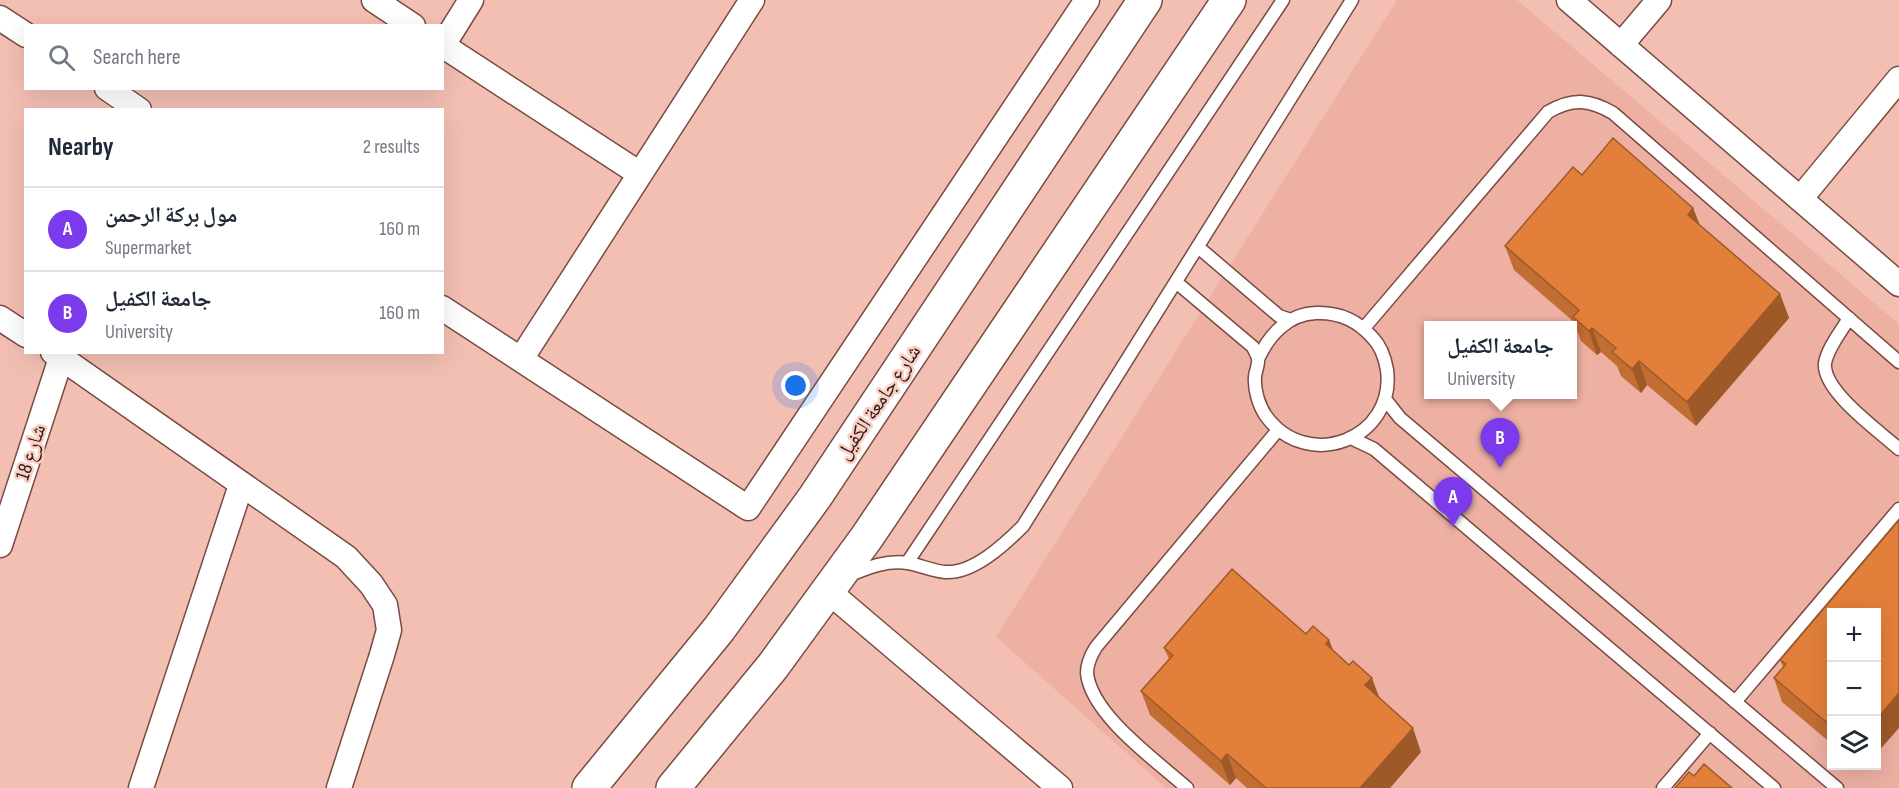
<!DOCTYPE html>
<html lang="en">
<head>
<meta charset="utf-8">
<style>
	body { margin:0; font-family:"Sofia Sans Condensed","Noto Naskh Arabic",sans-serif; background:#f2f2f3; color:#1f2937 }
	.controls { position:absolute; right:18px; bottom:18px; display:grid; overflow:hidden; border-radius:0px; box-shadow:0 6px 24px #0002 }
	.controls button { width:54px; height:54px; display:grid; place-items:center; padding:0; border:0; border-bottom:2px solid #e0e1e3; background:#fff; color:#1f2937; font:30px sans-serif }
	.you { position:absolute; left:796px; top:386px; width:21px; height:21px; margin:-15px; border:4px solid #fff; border-radius:50%; background:#1a73e8; box-shadow:0 0 0 9px #1a73e833 }
	.badge { display:grid; place-items:center; width:39px; height:39px; border-radius:50%; background:#7c3aed; color:#fff; font-size:20px; font-weight:700 }
	.pin { position:absolute; translate:-50% -50px; filter:drop-shadow(0 2px 3px #0008) }
	.pin::after { content:''; position:absolute; top:32px; width:21px; height:18px; background:inherit; clip-path:polygon(0 0,100% 0,50% 100%) }
	.popup { position:absolute; left:1424px; top:321px; width:153px; height:78px; box-sizing:border-box; display:grid; place-content:center; border-radius:0px; background:#fff; filter:drop-shadow(0 2px 4px #0005); font-size:20px; white-space:nowrap; color:#747a83 }
	.popup b { font-size:22px; color:#1f2937 }
	.popup::after { content:''; position:absolute; left:50%; top:100%; margin-left:-12px; border:12px solid transparent; border-top-color:#fff }
	.list { margin:0; padding:0; list-style:none }
	h2 { display:flex; justify-content:space-between; align-items:center; height:78px; margin:0; padding:0 24px; font-size:26px }
	h2 small { font-size:20px; font-weight:400; color:#747a83 }
	.list li { display:grid; grid-template-columns:39px 1fr auto; gap:18px; align-items:center; box-sizing:border-box; height:84px; padding:0 24px; border-top:2px solid #e0e1e3 }
	.list b { display:block; font-size:22px; white-space:nowrap }
	.list p { margin:0; font-size:20px; white-space:nowrap; color:#747a83 }
	.list em { font-size:20px; font-style:normal; color:#747a83 }
	.icon { flex:none; width:33px; height:33px; fill:none; stroke:currentColor; stroke-width:2; stroke-linecap:round; stroke-linejoin:round }
	.map { position:relative; flex:none; width:1899px; height:788px; overflow:hidden }
	.search { position:absolute; background:#fff; box-shadow:0 6px 24px #0002; left:24px; top:24px; width:420px; height:66px; display:flex; align-items:center; gap:15px; box-sizing:border-box; padding:0 21px; border-radius:0px; color:#747a83; font-size:22px }
	.panel { position:absolute; background:#fff; box-shadow:0 6px 24px #0002; left:24px; top:108px; width:420px; height:246px; border-radius:0px }
	.map>svg:first-child { display:block }
	.built { fill:#edb0a3; fill-rule:evenodd }
	.lines { fill:none; stroke-linecap:round; stroke-linejoin:round }
	.service-casing { stroke:#794b42; stroke-width:15 }
	.minor-casing { stroke:#794b42; stroke-width:27 }
	.secondary-casing { stroke:#794b42; stroke-width:36 }
	.service { stroke:#fff; stroke-width:12 }
	.minor { stroke:#fff; stroke-width:24 }
	.secondary { stroke:#fff; stroke-width:33 }
	.wall { fill:#c26d32 }
	.shaded-wall { fill:#9e5929 }
	.building { fill:#e27f3a; stroke:#9e5929; stroke-width:1.5 }
	.labels { text-anchor:middle; stroke-width:5; stroke-linejoin:round; paint-order:stroke }
	.street-label { font-size:20px; fill:#2f1c18; stroke:#facfc5 }
</style>
</head>
<body>
<div class="map">
<svg width="1899" height="788" viewBox="0 0 1899 788">
	<rect width="100%" height="100%" fill="#f4bfb3"/>
	<path class="built" d="M1397 0H1517L1899 324V788H1166L996 637ZM1428 326H1572V394H1428ZM1832 612H1876V766H1832Z"/>
	<g class="lines">
		<defs>
			<path id="service" d="M1198 247 1279 316 1291 320
				M1176 282 1253 347C1254 350 1258 356 1258 359 1259 365 1255 372 1255 377 1254 390 1259 406 1266 416 1307 473 1396 439 1387 370 1385 358 1381 346 1372 337 1357 320 1339 312 1316 313 1288 314 1269 335 1258 359
				M1849 318C1841 332 1828 347 1825 363 1822 391 1879 431 1899 449
				M1364 328 1548 112C1572 98 1589 99 1613 113L1899 362
				M1385 399 1400 418 1837 788
				M1351 438 1374 449 1774 788
				M907 563 1283 0
				M850 575C869 567 887 560 908 563 920 565 932 571 945 572 973 574 1004 545 1023 526L1352 0
				M1735 702 1899 509
				M1187 788C1157 761 1091 715 1087 673 1087 664 1091 655 1096 647L1278 430
				M1663 788 1710 733"/>
			<path id="minor" d="M374 0 413 26
				M1569 0 1899 284
				M0 18 26 35
				M442 45 640 174
				M443 45 471 0
				M1621 45 1659 0
				M107 88 139 110
				M1800 199 1899 79
				M442 308 748 508 1087 0
				M0 318 26 335
				M53 352 346 557 371 584 385 605 389 630 382 655 339 788
				M521 359 752 0
				M0 545 61 358
				M828 591 1060 788
				M141 788 241 485"/>
			<path id="secondary" d="M589 788 719 629 815 497 1145 0
				M673 788 773 666 867 537 1229 0"/>
		</defs>
		<use href="#service" class="service-casing"/>
		<use href="#minor" class="minor-casing"/>
		<use href="#secondary" class="secondary-casing"/>
		<use href="#service" class="service"/>
		<use href="#minor" class="minor"/>
		<use href="#secondary" class="secondary"/>
	</g>
	<path class="wall" d="M1582 175 1693 208 1700 225 1780 294 1789 318 1696 426 1647 385 1641 393 1621 376 1617 366 1601 352 1597 355 1581 341 1574 322 1514 270 1505 246Z
		M1832 612V744L1782 702 1774 678 1783 667 1780 660Z
		M1306 634 1329 640 1333 650 1380 698 1421 752 1390 788H1247L1236 778 1230 785 1150 715 1141 691 1169 659 1164 648Z"/>
	<path class="shaded-wall" d="M1693 208 1702 232 1688 215Z
		M1780 294 1789 318 1696 426 1687 402Z
		M1592 328 1601 352 1597 355 1589 331Z
		M1639 361 1647 385 1641 393 1632 369Z
		M1329 640 1338 664 1326 644Z
		M1372 678 1381 702 1365 685Z
		M1899 693V728L1876 754V720Z
		M1413 728 1421 752 1390 788H1360Z
		M1227 754 1236 778 1230 785 1221 761Z
		M1861 765H1867L1863 770Z"/>
	<path class="building" d="M1613 138 1693 208 1688 215 1780 294 1687 402 1639 361 1632 369 1612 352 1616 348 1592 328 1589 331 1573 317 1579 310 1505 246 1573 167 1582 175Z
		M1899 520V693L1876 720V612H1832V727L1774 678 1786 664 1780 660Z
		M1232 569 1306 634 1313 626 1329 640 1326 644 1349 665 1353 661 1372 678 1365 685 1413 728 1360 788H1266L1227 754 1221 761 1141 691 1173 655 1164 648Z
		M1704 764 1732 788H1675L1689 772 1694 776Z"/>
	<g class="labels">
		<g class="street-label">
			<text transform="translate(878 402) rotate(-56)" y="7">شارع جامعة الكفيل</text>
			<text transform="translate(30 452) rotate(-72)" y="7">شارع 18</text>
		</g>
	</g>
</svg>
<div class="controls">
<button>+</button>
<button>−</button>
<button><svg class="icon" aria-label="layers" viewBox="0 0 24 24"><path d="M12 4l9 5-9 5-9-5zM3 14l9 5 9-5"/></svg></button>
</div>
<div class="you"></div>
<div class="pin badge" style="left:1453px;top:527px">A</div>
<div class="pin badge" style="left:1500px;top:468px">B</div>
<div class="popup"><b>جامعة الكفيل</b>University</div>
<div class="search"><svg class="icon" aria-label="search" viewBox="0 0 24 24"><circle cx="10" cy="10" r="6"/><path d="M15 15l6 6"/></svg>Search here</div>
<section class="panel">
<h2>Nearby<small>2 results</small></h2>
<ul class="list">
<li><span class="badge">A</span><div><b>مول بركة الرحمن</b><p>Supermarket</p></div><em>160 m</em></li>
<li><span class="badge">B</span><div><b>جامعة الكفيل</b><p>University</p></div><em>160 m</em></li>
</ul>
</section>
</div>
</body>
</html>
